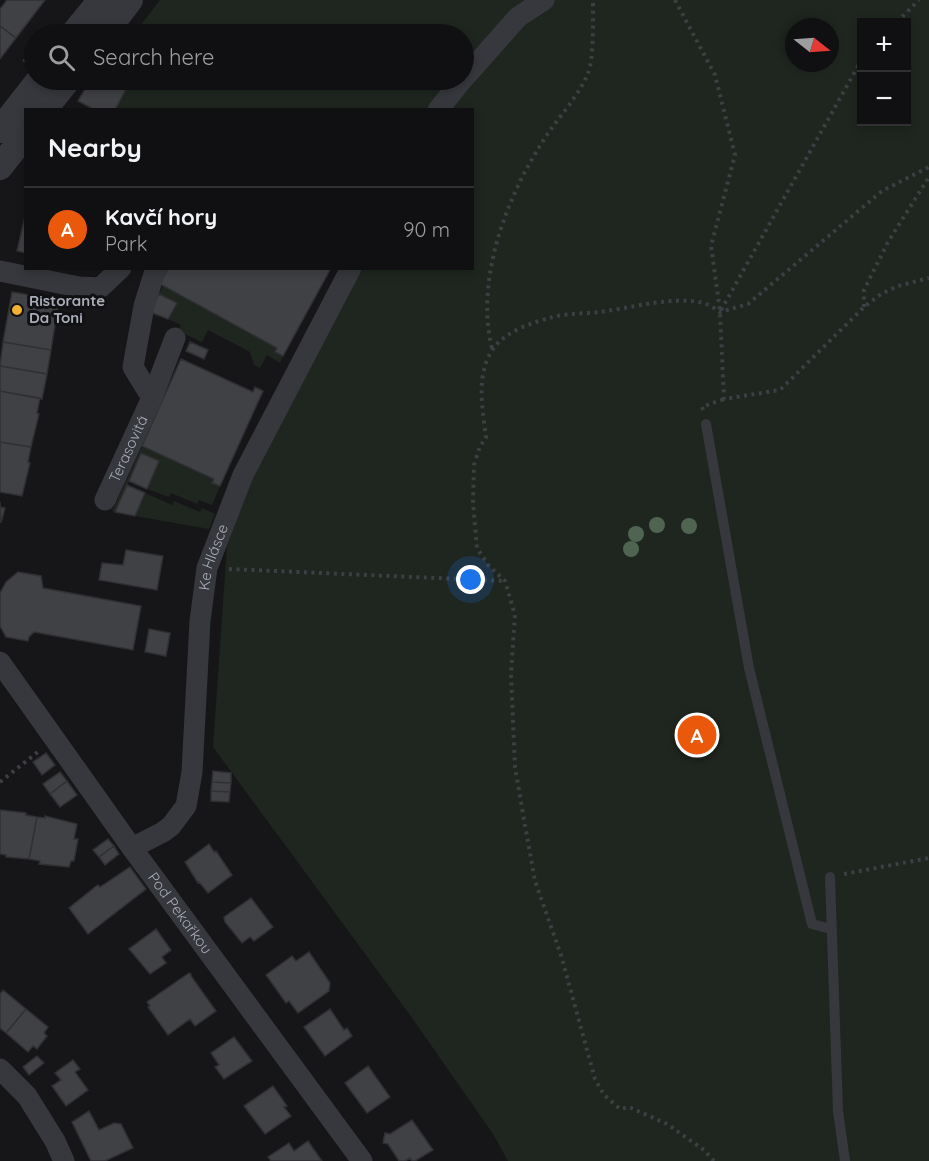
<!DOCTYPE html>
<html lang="en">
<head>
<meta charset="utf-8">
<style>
	body { margin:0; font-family:Quicksand,sans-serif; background:#1e1e20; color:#f1f3f6 }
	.controls { position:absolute; right:18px; top:18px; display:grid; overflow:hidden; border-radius:0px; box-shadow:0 3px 9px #0003 }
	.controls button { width:54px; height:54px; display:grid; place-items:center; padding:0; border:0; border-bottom:2px solid #303032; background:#101012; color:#f1f3f6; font:30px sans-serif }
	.compass { position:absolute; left:785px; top:18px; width:54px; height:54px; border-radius:50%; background:#101012; box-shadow:0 3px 9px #0003; rotate:107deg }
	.you { position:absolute; left:471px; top:580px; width:21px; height:21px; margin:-15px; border:4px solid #fff; border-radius:50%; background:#1a73e8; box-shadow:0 0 0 9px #1a73e833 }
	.badge { display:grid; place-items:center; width:39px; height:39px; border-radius:50%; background:#ea580c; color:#fff; font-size:20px; font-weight:700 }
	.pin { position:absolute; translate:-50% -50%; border:3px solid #fff; box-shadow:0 2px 6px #0006 }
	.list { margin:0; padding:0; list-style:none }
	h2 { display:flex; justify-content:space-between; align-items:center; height:78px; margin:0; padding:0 24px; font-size:26px }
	h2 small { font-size:20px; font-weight:400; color:#9c9d9f }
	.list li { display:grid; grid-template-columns:39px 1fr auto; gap:18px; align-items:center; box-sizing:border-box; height:84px; padding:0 24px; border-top:2px solid #303032 }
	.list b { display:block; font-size:22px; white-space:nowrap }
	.list p { margin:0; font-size:20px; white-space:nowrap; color:#9c9d9f }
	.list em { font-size:20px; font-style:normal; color:#9c9d9f }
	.icon { flex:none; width:33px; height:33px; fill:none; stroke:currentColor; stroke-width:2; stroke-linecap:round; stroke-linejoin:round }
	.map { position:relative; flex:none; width:929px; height:1161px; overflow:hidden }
	.search { position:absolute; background:#101012; box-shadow:0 3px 9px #0003; left:24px; top:24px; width:450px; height:66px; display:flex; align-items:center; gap:15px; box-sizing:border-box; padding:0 21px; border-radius:33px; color:#9c9d9f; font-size:22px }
	.panel { position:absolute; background:#101012; box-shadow:0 3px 9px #0003; left:24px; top:108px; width:450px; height:162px; border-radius:0px }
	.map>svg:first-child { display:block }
	.green { fill:#1e261f; fill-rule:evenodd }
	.building { fill:#404145; stroke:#303034; stroke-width:1.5 }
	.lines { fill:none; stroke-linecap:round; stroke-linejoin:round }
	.path { stroke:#3d3f44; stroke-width:4; stroke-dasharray:3 4.5; stroke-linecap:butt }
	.service { stroke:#37383d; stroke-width:10 }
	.minor { stroke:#37383d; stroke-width:21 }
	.tertiary { stroke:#37383d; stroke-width:26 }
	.tree { fill:#506452 }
	.poi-dot { fill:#f2b134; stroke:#111113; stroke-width:2 }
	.labels { text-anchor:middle; stroke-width:6; stroke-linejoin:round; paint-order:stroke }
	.poi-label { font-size:15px; font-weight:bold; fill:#a8adb8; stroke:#111113; text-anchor:start }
	.street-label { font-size:15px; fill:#a8adb8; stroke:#111113 }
</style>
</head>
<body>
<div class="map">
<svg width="929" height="1161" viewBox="0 0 929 1161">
	<rect width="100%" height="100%" fill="#161618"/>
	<path class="green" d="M160 0H929V1161H508L493 1134 410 1015 213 747 227 546 237 513 252 474 358 269 472 268V110H115L131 80H464V34H134ZM862 22H906V122H862ZM794 27H830V63H794Z
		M163 286 277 348 275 352 283 356 280 363 267 355 260 368 254 365 250 352 208 330 202 342 178 331 181 325 168 319 177 303 159 294Z
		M142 446 214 479 212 483 220 486 212 505 199 500 197 504 171 493 169 497 147 489 159 461 142 453 115 512 112 511Z
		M145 493 172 505 174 501 200 512 202 508 215 514 209 529 135 516Z"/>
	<path class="building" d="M7 0H45L16 38 0 26V9Z
		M0 26 16 38 0 59Z
		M90 80 101 81 131 80 115 110H95L78 101Z
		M26 212V253L17 251Z
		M168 268H331L283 356 275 352 277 348 160 284Z
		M12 292 59 300 51 350 3 342Z
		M159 294 177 303 168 319 150 312Z
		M3 342 51 350 47 374 0 366Z
		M190 342 208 350 204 359 186 351Z
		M181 359 253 392 255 387 263 391 220 486 212 483 214 479 142 446Z
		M0 366 47 374 42 399 0 391Z
		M0 391 40 398 37 413 39 414 31 447 0 442Z
		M0 442 31 447 28 462 30 463 22 496 0 492Z
		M141 453 159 461 147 489 129 481Z
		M127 485 145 493 135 516 115 512Z
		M0 502V507L5 508 1 523Z
		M126 550 163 556 157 590 99 580 102 563 123 565Z
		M18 572 41 576 43 588 141 606 133 650 34 632 29 637 28 641 6 637 0 626V593L6 582Z
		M149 629 170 633 166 656 145 652Z
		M46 753 55 765 42 775 33 762Z
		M213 771 231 773V783L212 782Z
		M60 772 67 781 50 794 43 784Z
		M67 781 77 795 60 807 50 794Z
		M212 782 231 783 230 792 211 791Z
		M211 791 230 792 229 802 211 801Z
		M0 810 26 813V815L37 817 29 859 6 857V855L0 854Z
		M45 816 77 824 74 839H78L74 861H71L69 867 39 864 40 861 29 859 37 817 45 818Z
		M108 839 114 846 99 857 93 850Z
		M209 844 214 852 216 851 232 875 208 893 199 882 198 883 185 862Z
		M114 846 119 854 105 865 99 857Z
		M130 867 146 889 88 934 69 908 95 887 98 885 100 887Z
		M251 898 273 927 254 941 250 937 242 943 225 922 224 917Z
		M156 929 171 950 162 957 166 963 150 974 129 949Z
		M309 952 330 983 329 991 298 1013 289 1001 286 1003 266 975 292 956 296 961Z
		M189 973 191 974V976L216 1011 195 1026 190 1019 168 1035 148 1007 150 1006 147 1002Z
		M3 990 26 1009 6 1033 0 1028V994Z
		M26 1009 48 1027 44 1033 47 1036 37 1049 33 1046 28 1052 6 1033Z
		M330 1009 344 1030 347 1028 352 1036 325 1056 304 1027Z
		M234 1037 252 1061 224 1079 215 1067 219 1065 211 1053Z
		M37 1056 44 1063 29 1075 23 1067Z
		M73 1060 80 1069 75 1072 88 1090 66 1106 52 1086 61 1080 55 1073Z
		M368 1066 390 1097 367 1113 345 1083Z
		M273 1086 287 1106 284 1107 291 1116 265 1134 244 1106Z
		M89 1111 99 1130 114 1123 121 1124 133 1148 105 1161H91L72 1122Z
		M412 1120 433 1150 415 1161H412L410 1158 405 1161H399L388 1144 383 1143 385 1133 390 1134Z
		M308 1141 322 1161H271L268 1157 289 1143 294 1151Z"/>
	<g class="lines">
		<path class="path" d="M675 0 715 75 735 155 711 246 720 311
			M897 22 919 0
			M45 34 51 27
			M862 59 720 312 724 399 780 390 864 307 881 294 898 286 929 278
			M24 62 34 48
			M864 307V290L888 242 929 177
			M492 348C475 281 506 198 543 141 557 118 578 98 588 73 594 59 593 17 593 0
			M703 410 702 407 724 399
			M229 569 505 581
			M0 782 39 751
			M844 874 929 858
			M714 1161 704 1150 667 1124 629 1107 620 1109 604 1095 595 1079 561 955 535 881 526 831 515 767 511 674 515 615 505 581 489 566 477 548 473 503 474 465 480 446 486 438C483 410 475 375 493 349 505 331 534 322 553 317 568 313 584 314 599 312 632 308 666 297 699 302 707 303 714 308 720 312L748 304 882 191 929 167"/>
		<path class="service" d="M706 424 749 668 812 924 831 929
			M830 877 838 1111 845 1161"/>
		<g class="minor">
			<path d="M464 78 518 17 544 0"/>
			<path d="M438 110 462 80"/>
			<path d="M0 271 79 287 100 288 121 268"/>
			<path d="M152 398 133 367 144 306 156 268"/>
			<path id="s1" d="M105 500 152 398 175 338"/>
			<path id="s2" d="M0 662 132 848 362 1161"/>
			<path id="s3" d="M132 848 163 832 171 826 186 806 192 772 200 621 207 568 243 475 351 268"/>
			<path d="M0 1069 27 1096 55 1141 64 1161"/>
		</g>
		<path class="tertiary" d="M73 34 101 0
			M104 34 130 0
			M44 110 68 80
			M0 130 39 80
			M0 167 26 134"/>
	</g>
	<g class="tree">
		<circle cx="657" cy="525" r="8"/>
		<circle cx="689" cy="526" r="8"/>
		<circle cx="636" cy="534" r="8"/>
		<circle cx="631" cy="549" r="8"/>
	</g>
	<circle class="poi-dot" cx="17" cy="310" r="6"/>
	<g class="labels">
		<g class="poi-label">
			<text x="29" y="306">Ristorante<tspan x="29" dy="17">Da Toni</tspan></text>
		</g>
		<g class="street-label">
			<text dy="5" stroke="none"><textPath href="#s1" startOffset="56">Terasovitá</textPath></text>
			<text dy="5" stroke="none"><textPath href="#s3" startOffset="321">Ke Hlásce</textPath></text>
			<text dy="5" stroke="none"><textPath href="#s2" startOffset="309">Pod Pekařkou</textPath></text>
		</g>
	</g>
</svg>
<div class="controls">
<button>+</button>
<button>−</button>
</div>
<svg class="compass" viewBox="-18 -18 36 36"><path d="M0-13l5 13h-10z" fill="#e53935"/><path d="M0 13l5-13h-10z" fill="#9c9d9f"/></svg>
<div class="you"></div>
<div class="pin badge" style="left:697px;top:735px">A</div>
<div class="search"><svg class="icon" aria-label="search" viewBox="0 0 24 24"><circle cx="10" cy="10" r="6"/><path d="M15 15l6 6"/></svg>Search here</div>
<section class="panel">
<h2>Nearby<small></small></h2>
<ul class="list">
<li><span class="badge">A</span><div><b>Kavčí hory</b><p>Park</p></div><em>90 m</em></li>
</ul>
</section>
</div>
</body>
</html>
